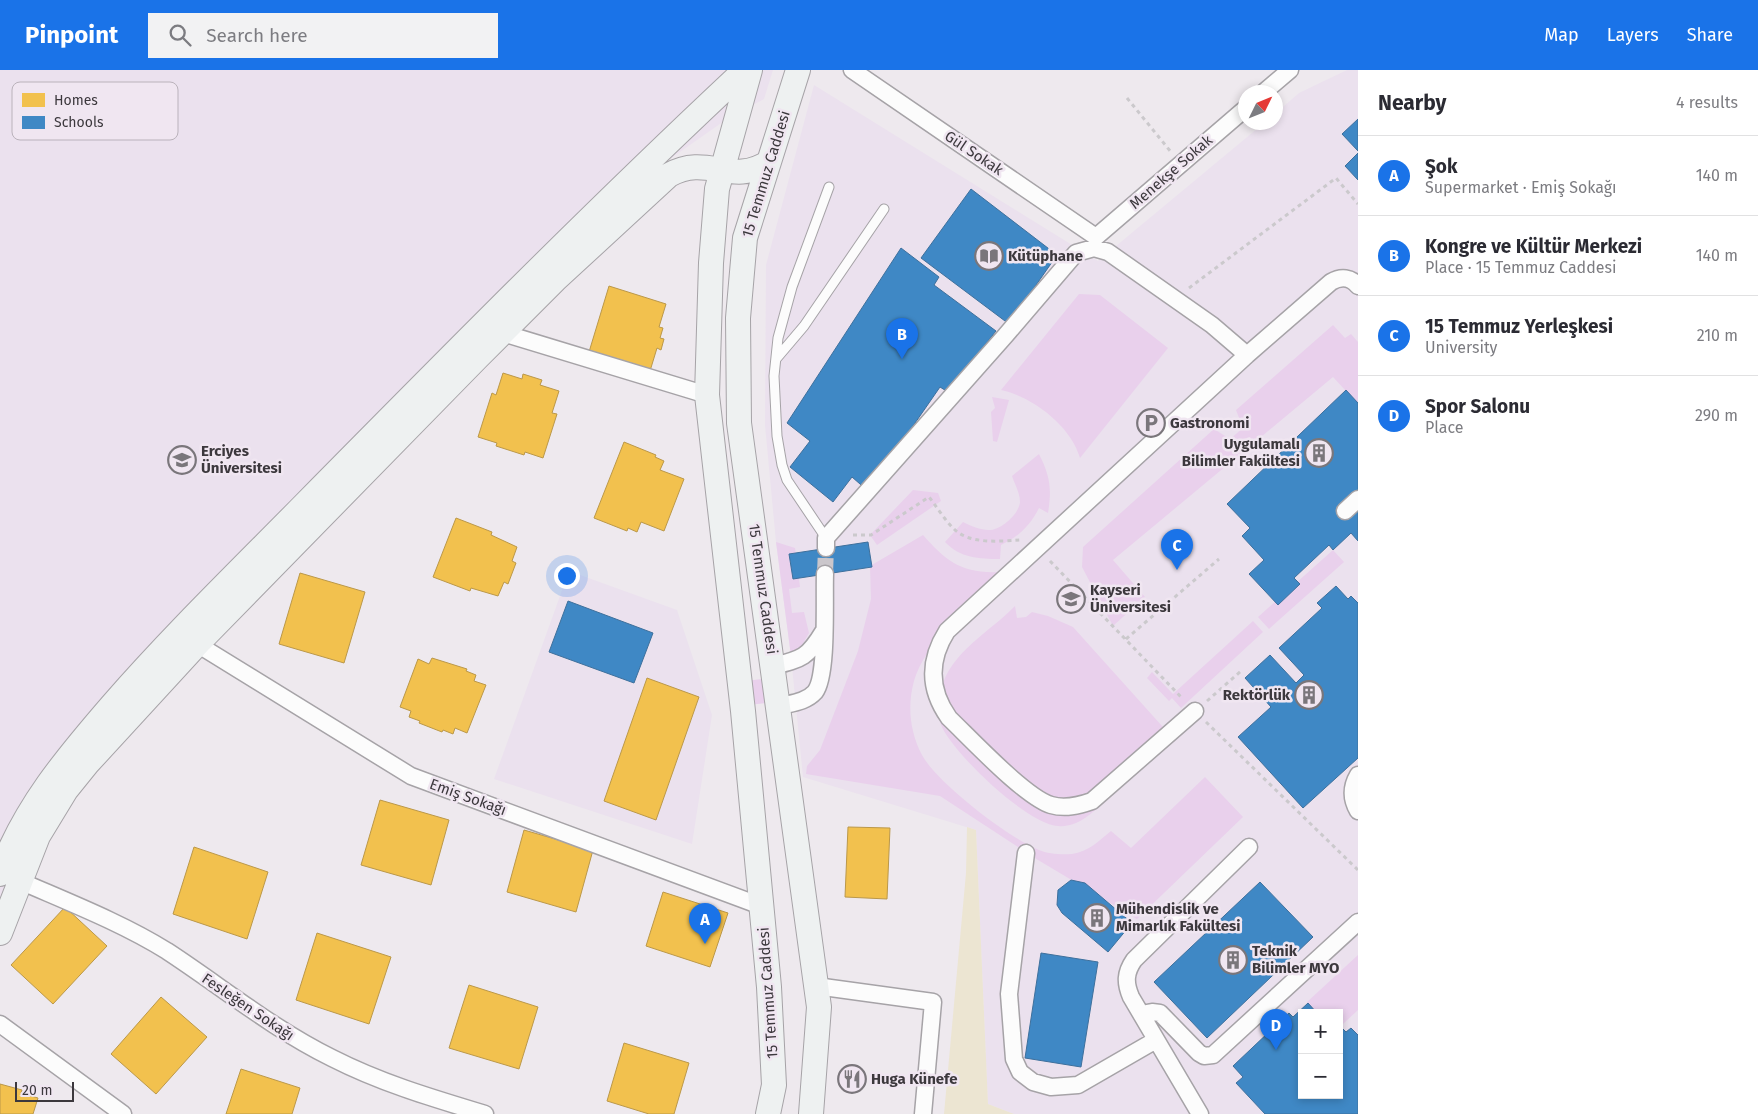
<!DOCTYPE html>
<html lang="en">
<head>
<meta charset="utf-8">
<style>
	body { margin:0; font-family:"Fira Sans",sans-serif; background:#f2f2f3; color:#2b2b33 }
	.controls { position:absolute; right:15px; bottom:15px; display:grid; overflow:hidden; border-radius:0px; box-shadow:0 2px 8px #0003 }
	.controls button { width:45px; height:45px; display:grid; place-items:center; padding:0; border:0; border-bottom:1px solid #e1e1e2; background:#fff; color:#2b2b33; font:25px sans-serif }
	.compass { position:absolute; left:1238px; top:15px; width:45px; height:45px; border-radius:50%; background:#fff; box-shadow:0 2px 8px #0003; rotate:47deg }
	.scale { position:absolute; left:15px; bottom:12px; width:59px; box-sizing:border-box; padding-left:5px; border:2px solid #3c383d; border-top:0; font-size:14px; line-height:18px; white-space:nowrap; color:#3c383d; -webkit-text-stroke:4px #f0e6f1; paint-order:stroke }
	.you { position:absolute; left:566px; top:505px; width:18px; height:18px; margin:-12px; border:4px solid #fff; border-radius:50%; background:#1a73e8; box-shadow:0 0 0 8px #1a73e833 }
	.badge { display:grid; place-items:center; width:32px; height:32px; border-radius:50%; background:#1a73e8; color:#fff; font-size:16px; font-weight:700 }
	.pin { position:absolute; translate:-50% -41px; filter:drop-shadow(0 1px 2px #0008) }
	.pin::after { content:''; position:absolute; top:26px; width:18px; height:15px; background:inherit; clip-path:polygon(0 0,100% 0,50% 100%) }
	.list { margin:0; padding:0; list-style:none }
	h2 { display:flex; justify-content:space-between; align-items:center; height:65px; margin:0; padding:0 20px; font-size:21px }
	h2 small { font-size:16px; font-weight:400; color:#7c7c81 }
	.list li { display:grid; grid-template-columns:32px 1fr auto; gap:15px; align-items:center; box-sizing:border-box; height:80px; padding:0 20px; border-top:1px solid #e1e1e2 }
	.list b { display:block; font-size:19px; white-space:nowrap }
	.list p { margin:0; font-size:16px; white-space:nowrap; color:#7c7c81 }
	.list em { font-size:16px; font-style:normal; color:#7c7c81 }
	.icon { flex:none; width:28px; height:28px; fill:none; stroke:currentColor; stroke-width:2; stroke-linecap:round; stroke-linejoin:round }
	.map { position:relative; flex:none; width:1358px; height:1044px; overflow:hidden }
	header { display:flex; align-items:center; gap:30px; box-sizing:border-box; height:70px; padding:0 25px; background:#1a73e8; color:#fff }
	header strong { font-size:24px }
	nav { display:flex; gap:28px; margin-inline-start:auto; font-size:18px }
	.search { width:350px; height:45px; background:#f2f2f3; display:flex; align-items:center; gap:12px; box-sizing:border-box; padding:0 18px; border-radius:0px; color:#7c7c81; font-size:19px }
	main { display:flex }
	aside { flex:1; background:#fff }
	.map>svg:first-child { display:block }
	.education { fill:#ebe1ee; fill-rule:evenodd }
	.green { fill:#e9d0ec }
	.sand { fill:#ece5d2 }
	.homes { fill:#f2c14e; stroke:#bb9849 }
	.schools { fill:#3f88c5; stroke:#3e709c }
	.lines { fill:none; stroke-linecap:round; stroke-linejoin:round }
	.street-tunnel { stroke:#cac6cb; stroke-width:16; stroke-dasharray:16 8; stroke-linecap:butt }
	.lane-casing { stroke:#a6a3a7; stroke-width:11 }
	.street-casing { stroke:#a6a3a7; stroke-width:19 }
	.secondary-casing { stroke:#a6a3a7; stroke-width:26 }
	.path { stroke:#cbc9cc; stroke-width:3; stroke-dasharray:4 4; stroke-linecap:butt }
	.lane { stroke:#fcfcfc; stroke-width:9 }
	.street { stroke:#fcfcfc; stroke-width:16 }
	.secondary { stroke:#eef1f1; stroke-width:24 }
	.labels { text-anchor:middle; stroke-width:5; stroke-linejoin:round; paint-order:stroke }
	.street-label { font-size:15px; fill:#3c383d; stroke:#f0e6f1 }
	.poi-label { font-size:15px; font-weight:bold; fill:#3c383d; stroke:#f0e6f1; text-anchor:start }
	.key { fill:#f0e6f1; stroke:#bab2bb; stroke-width:1 }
	.key-label { font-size:14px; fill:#3c383d }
</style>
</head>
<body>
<header>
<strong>Pinpoint</strong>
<div class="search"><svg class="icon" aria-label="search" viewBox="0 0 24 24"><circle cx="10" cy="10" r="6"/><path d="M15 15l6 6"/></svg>Search here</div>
<nav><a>Map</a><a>Layers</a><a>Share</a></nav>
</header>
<main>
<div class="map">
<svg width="1358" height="1044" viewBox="0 0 1358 1044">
	<rect width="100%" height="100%" fill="#eee9ee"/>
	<path class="education" d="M0 0H773L764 29 727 49 657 98 173 585 0 836Z
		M1347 0H1358V1044H1014L988 1034 976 760 803 707 791 586 776 472 765 355 766 195 814 15 1098 191 1264 53 1276 52V43L1299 23ZM1302 943H1339V1025H1302Z
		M569 501 677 540 712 645 692 774 494 709Z"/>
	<path class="green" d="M1079 224 1100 225 1168 278 1080 388C1071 356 1033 327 1001 320Z
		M1333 255 1345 268 1351 264 1358 272V334L1333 307 1113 490 1145 527 1113 556 1082 497 1083 477 1214 359 1230 369 1243 358 1236 340Z
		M992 327 1009 330 997 372 993 371 991 342 995 338Z
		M1039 384C1050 406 1052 418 1048 443L1039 438C1030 456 1018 467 1001 475L1000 489C979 489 960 488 945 472L963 452C971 456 980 460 989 460 1001 460 1019 444 1020 432 1020 423 1015 415 1012 406Z
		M913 420 938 423 941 431 877 475 870 465Z
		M923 465C946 491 962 504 1000 502 974 530 924 574 914 611 907 636 910 662 922 685 937 713 1009 768 1039 780 1048 784 1062 785 1072 784 1088 782 1100 770 1111 761L1131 778 1205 707 1243 747 1137 849 1038 790 940 726 806 704 807 696 820 680 858 581 871 529 870 496Z
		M776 472 795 478 800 517 789 519 792 543 804 542 809 563 799 580 791 586Z
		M1333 480 1344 492 1269 559 1258 547Z
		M1015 536 1017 548 1026 547 1032 542 1048 546 1073 557 1171 666C1152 684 1096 746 1076 753 1071 755 1063 757 1058 756 1027 754 955 685 942 657 937 647 938 631 941 620 950 582 990 562 1015 536Z
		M1253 551 1263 562 1181 638 1172 628 1169 631 1147 608 1152 602 1173 624Z
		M762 609 765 633 749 635 745 611Z
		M1358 885V940L1343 954 1339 950V943H1333L1329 939 1325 943H1317L1307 932Z"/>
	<path class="sand" d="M967 757 976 760 988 1034 1014 1044H944L966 803Z"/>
	<path class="homes" d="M609 216 666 234 659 257 663 258 660 268 664 269 661 280 657 278 650 301 589 282Z
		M503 303 522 309 523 304 542 310 540 315 559 321 552 343 557 344 543 388 525 382 524 385 496 376 497 373 478 367 492 323 496 325Z
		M624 372 656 385 655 387 664 391 660 400 684 409 664 461 641 452 637 462 628 458 627 461 594 448Z
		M456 448 492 462 491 465 517 477 512 491 516 493 508 514 504 512 498 526 471 518 470 521 433 507Z
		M300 503 365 522 344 593 279 574Z
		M432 588 467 599 466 601 476 605 474 611 486 615 467 663 455 658 453 664 443 660 442 662 419 653 420 651 409 647 411 641 400 637 418 589 429 594Z
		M647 608 699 627 656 750 604 731Z
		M380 730 449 750 431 815 361 795Z
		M848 757 890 758 887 829 845 827Z
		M524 760 593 780 576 842 507 822Z
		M194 777 268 802 247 869 173 844Z
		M663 822 728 843 710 897 646 876Z
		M65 837 107 876 53 934 11 895Z
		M317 863 391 887 369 954 296 930Z
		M469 915 538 937 519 999 449 978Z
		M161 927 207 967 156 1024 111 984Z
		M624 973 689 993 674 1044H649L607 1031Z
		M241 999 300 1018 292 1044H226Z
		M0 1014 22 1020 21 1023 38 1028 33 1044H0Z"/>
	<path class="schools" d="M1358 49V81L1342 64Z
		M1358 83V110L1345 96Z
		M971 119 1057 185 1009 254 921 188Z
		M901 178 939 207 934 215 996 261 948 322 940 317 868 421 852 407 833 432 790 397 810 371 787 353Z
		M1346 320 1358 333V471L1351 463 1333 480 1329 475 1294 508 1300 514 1278 535 1249 504 1264 490 1242 466 1250 458 1227 434Z
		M868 472 872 497 793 509 789 484Z
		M1336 516 1348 529 1351 526 1358 533V688L1303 738 1238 667 1271 637 1245 608 1270 585 1296 613 1304 605 1279 578 1322 538 1317 533Z
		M568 531 653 563 634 613 549 582Z
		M1071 810 1085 813 1132 853 1108 882 1062 843 1057 835 1058 820Z
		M1260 812 1313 867 1207 968 1154 912Z
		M1041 883 1098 892 1081 997 1025 988Z
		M1308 933 1317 943H1302V1025H1339V955L1346 962 1351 958 1358 965V1044H1265L1236 1013 1243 1007 1233 996 1289 943 1293 947Z"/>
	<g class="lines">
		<path class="street-tunnel" d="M825 504 826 478"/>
		<defs>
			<path id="lane" d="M776 289 804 256 884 139
				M826 468 787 410 782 395 777 366 774 306 778 268 792 217 829 117"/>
			<path id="street" d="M852 0 1096 167 1246 38
				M1264 22 1290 0
				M503 263 707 325
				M1247 285 1331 212C1341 206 1351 207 1358 216
				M1345 441 1358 429
				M826 478V468L1005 266 1076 183 1094 178 1108 182 1212 255 1247 285 947 561C928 591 929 620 949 648 971 669 1025 727 1051 735 1065 739 1078 736 1092 731L1195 641
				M197 574 411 706 761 836
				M774 596C802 589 808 587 823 562
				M780 636C792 633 806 632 815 622 828 606 824 528 825 504
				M1358 705C1351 717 1351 729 1358 741
				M1026 783 1009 924 1014 989 1020 1002 1033 1012 1051 1017 1078 1015 1156 970
				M20 811C68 832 122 853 167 881 222 917 273 959 332 988 381 1013 432 1028 485 1044
				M816 916 933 932 923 1044
				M1141 944 1152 942 1160 943 1199 983 1204 986 1213 985 1358 852
				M0 954 123 1044
				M1200 1044 1131 927C1125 913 1125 903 1134 890L1249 777"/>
			<path id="secondary" d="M750 0 717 119 711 193 707 325 743 641 769 917 774 1015 768 1044
				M798 0 745 168 738 248 739 353 819 937 811 1044
				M0 804C24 738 67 687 112 635 173 565 239 501 304 435 449 288 594 141 745 0
				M0 863 38 766 66 720 87 694 201 570 477 288 555 210 669 105C708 83 731 117 769 92"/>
		</defs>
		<use href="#lane" class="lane-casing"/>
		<use href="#street" class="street-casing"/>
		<use href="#secondary" class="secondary-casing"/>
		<path class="path" d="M1127 28 1171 82
			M1189 218 1336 108 1358 134
			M853 465H871L929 427C937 437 944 449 953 458 969 475 999 471 1020 470
			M1050 491 1182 628
			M1126 569 1219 489
			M1207 631 1241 601
			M1206 652 1358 800"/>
		<use href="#lane" class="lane"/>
		<use href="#street" class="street"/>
		<use href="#secondary" class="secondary"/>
	</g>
	<defs>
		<symbol id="library-ring" viewBox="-11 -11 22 22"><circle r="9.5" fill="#f0e6f1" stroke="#7a767b" stroke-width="1.5"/><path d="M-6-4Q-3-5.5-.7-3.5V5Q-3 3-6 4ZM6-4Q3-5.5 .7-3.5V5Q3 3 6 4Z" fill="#7a767b"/></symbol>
		<symbol id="parking-ring" viewBox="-11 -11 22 22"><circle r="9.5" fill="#f0e6f1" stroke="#7a767b" stroke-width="1.5"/><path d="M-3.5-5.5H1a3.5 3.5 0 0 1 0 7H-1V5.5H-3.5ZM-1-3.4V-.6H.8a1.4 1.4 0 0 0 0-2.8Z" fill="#7a767b"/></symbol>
		<symbol id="building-ring" viewBox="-11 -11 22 22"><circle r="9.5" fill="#f0e6f1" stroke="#7a767b" stroke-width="1.5"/><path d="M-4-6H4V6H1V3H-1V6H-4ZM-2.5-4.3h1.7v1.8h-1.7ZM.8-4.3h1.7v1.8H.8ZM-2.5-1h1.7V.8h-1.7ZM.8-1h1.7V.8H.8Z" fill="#7a767b"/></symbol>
		<symbol id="university-ring" viewBox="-11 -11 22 22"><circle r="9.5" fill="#f0e6f1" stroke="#7a767b" stroke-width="1.5"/><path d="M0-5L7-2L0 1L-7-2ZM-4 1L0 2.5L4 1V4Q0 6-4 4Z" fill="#7a767b"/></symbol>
		<symbol id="restaurant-ring" viewBox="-11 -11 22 22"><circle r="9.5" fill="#f0e6f1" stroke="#7a767b" stroke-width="1.5"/><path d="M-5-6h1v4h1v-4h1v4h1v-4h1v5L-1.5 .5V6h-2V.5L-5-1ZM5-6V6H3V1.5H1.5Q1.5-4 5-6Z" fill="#7a767b"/></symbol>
	</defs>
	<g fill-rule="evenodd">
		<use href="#library-ring" x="973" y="170" width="32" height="32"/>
		<use href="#parking-ring" x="1135" y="337" width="32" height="32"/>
		<use href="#building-ring" x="1303" y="367" width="32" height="32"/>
		<use href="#university-ring" x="166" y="374" width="32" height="32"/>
		<use href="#university-ring" x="1055" y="513" width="32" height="32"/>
		<use href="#building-ring" x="1293" y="609" width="32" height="32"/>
		<use href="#building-ring" x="1081" y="832" width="32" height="32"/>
		<use href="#building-ring" x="1217" y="874" width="32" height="32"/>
		<use href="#restaurant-ring" x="836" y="993" width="32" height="32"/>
	</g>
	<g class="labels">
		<g class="street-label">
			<text transform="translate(974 83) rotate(34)" y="5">Gül Sokak</text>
			<text transform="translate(1171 102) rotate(-41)" y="5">Menekşe Sokak</text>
			<text transform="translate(766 104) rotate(-73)" y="5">15 Temmuz Caddesi</text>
			<text transform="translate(763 519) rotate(82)" y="5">15 Temmuz Caddesi</text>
			<text transform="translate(468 727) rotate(20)" y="5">Emiş Sokağı</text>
			<text transform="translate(768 923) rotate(-94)" y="5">15 Temmuz Caddesi</text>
			<text transform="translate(248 937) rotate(34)" y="5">Fesleğen Sokağı</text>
		</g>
		<g class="poi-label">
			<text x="1008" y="191">Kütüphane</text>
			<text x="1170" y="358">Gastronomi</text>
			<text x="1300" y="379" text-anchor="end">Uygulamalı<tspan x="1300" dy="17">Bilimler Fakültesi</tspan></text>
			<text x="201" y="386">Erciyes<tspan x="201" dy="17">Üniversitesi</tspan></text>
			<text x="1090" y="525">Kayseri<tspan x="1090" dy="17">Üniversitesi</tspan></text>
			<text x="1290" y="630" text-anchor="end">Rektörlük</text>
			<text x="1116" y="844">Mühendislik ve<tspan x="1116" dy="17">Mimarlık Fakültesi</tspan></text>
			<text x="1252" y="886">Teknik<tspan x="1252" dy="17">Bilimler MYO</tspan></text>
			<text x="871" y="1014">Huga Künefe</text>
		</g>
	</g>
	<rect x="12" y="12" width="166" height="58" rx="8" class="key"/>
	<rect x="22" y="23" width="23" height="14" fill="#f2c14e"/>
	<rect x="22" y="46" width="23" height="13" fill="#3f88c5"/>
	<g class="key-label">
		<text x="54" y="35">Homes</text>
		<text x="54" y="57">Schools</text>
	</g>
</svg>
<div class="controls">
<button>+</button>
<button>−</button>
</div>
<svg class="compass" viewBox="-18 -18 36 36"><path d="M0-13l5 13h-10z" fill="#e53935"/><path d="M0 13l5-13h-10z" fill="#7c7c81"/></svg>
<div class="scale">20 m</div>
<div class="you"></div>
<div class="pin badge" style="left:705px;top:874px">A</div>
<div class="pin badge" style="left:902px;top:289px">B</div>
<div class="pin badge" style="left:1177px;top:500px">C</div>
<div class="pin badge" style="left:1276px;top:980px">D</div>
</div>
<aside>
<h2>Nearby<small>4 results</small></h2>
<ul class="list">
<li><span class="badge">A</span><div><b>Şok</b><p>Supermarket · Emiş Sokağı</p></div><em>140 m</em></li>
<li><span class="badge">B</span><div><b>Kongre ve Kültür Merkezi</b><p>Place · 15 Temmuz Caddesi</p></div><em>140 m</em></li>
<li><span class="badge">C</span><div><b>15 Temmuz Yerleşkesi</b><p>University</p></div><em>210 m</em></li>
<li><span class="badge">D</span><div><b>Spor Salonu</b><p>Place</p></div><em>290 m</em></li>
</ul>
</aside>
</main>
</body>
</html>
